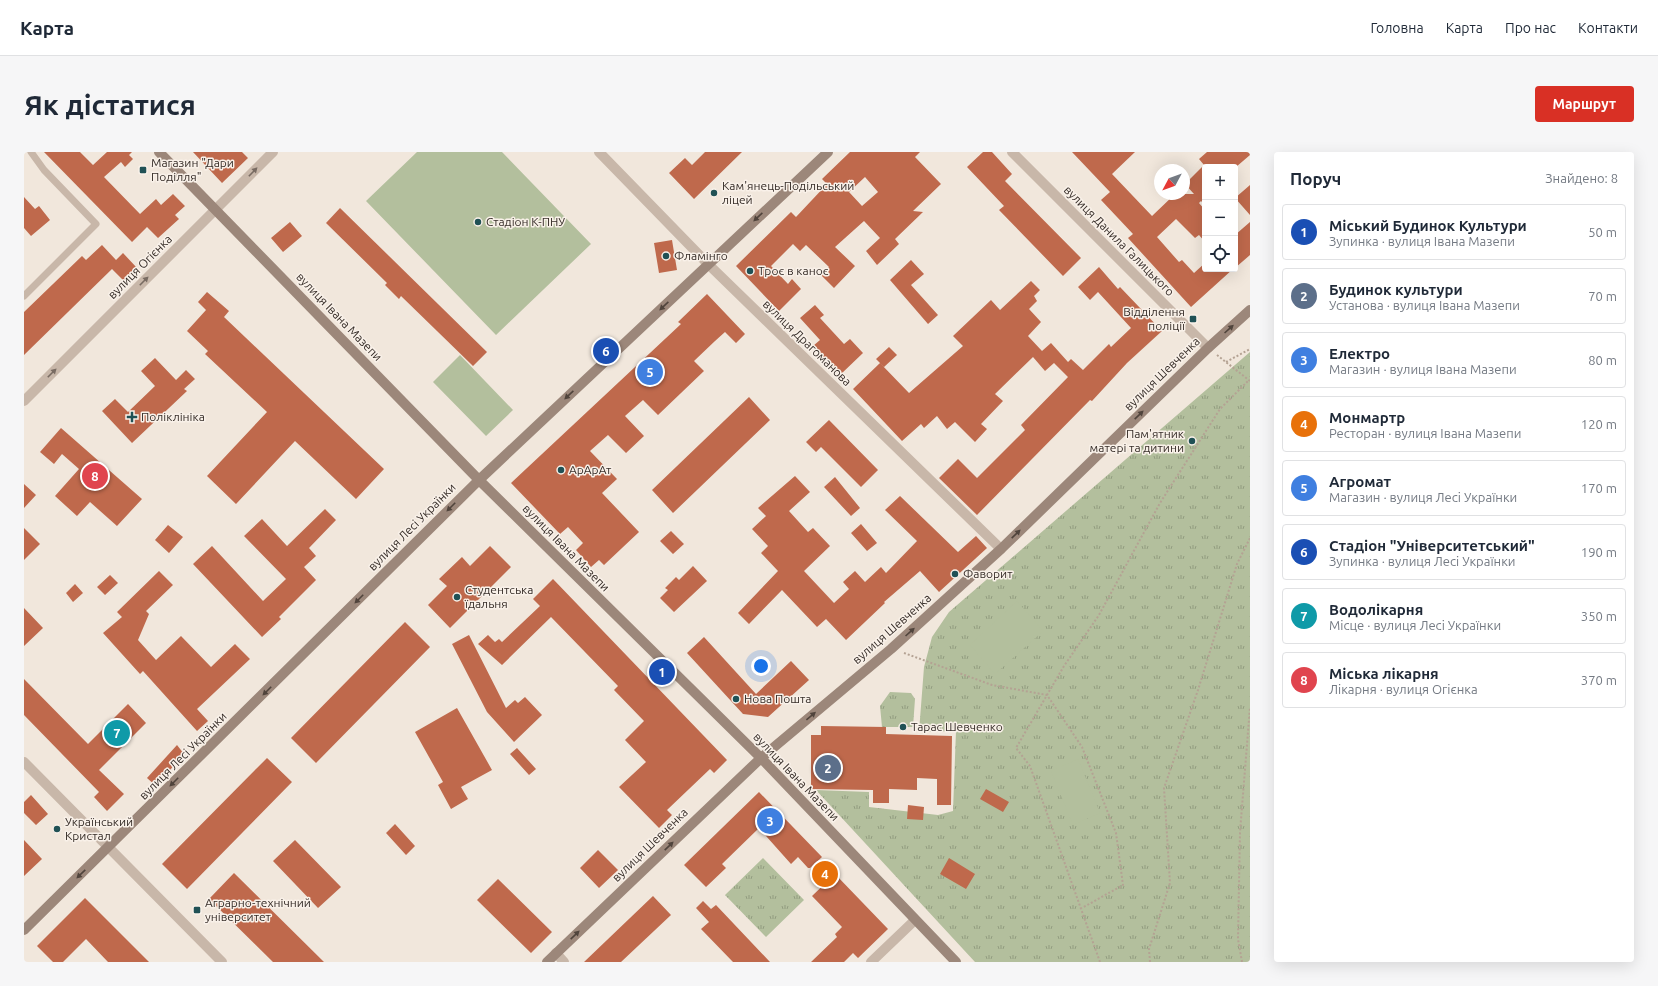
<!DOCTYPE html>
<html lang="uk">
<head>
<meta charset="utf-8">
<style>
	body { margin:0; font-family:Ubuntu,sans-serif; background:#f6f6f7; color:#1f2937 }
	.controls { position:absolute; right:12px; top:12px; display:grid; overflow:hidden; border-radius:4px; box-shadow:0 4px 16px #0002 }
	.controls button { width:36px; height:36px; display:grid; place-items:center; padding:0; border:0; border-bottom:1px solid #e0e1e3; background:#fff; color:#1f2937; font:20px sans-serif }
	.compass { position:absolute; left:1130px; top:12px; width:36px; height:36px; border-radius:50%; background:#fff; box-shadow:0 4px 16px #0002; rotate:229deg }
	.you { position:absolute; left:737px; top:514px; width:14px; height:14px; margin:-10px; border:3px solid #fff; border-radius:50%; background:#1a73e8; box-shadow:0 0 0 6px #1a73e833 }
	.badge { display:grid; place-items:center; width:26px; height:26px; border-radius:50%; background:#d93025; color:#fff; font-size:13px; font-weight:700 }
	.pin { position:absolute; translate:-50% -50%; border:2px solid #fff; box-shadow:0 1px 4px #0006 }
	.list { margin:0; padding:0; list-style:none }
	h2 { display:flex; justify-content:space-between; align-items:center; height:52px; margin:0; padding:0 16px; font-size:17px }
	h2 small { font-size:13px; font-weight:400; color:#747a83 }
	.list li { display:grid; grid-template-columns:26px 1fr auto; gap:12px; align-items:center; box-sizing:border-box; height:56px; margin:0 8px 8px; padding:0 8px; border:1px solid #e0e1e3; border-radius:4px }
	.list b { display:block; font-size:15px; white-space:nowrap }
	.list p { margin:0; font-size:13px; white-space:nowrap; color:#747a83 }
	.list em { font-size:13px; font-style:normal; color:#747a83 }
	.icon { flex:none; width:22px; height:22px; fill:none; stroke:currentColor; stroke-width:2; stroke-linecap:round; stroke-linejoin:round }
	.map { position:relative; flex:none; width:1226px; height:810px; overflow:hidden; border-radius:4px }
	header { display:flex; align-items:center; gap:24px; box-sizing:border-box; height:56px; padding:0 20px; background:#fff; border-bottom:1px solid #e0e1e3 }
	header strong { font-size:19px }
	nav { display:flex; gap:22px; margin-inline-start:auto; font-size:14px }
	.intro { display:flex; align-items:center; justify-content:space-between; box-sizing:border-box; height:96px; padding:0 24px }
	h1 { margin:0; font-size:28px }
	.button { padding:10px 18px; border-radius:4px; background:#d93025; color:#fff; font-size:14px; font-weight:700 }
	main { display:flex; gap:24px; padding:0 24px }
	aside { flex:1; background:#fff; border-radius:4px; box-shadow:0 4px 16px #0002 }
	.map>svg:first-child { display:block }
	.grass { fill:url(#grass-tufts) }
	.pitch { fill:#b3bf9d }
	.building { fill:#bf694c; fill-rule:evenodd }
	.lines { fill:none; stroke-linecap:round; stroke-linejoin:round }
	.path { stroke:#b4a293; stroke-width:2; stroke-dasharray:2 2; stroke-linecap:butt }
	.lane { stroke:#c8b7a9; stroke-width:7 }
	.street { stroke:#c8b7a9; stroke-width:10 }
	.secondary { stroke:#9c877a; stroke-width:10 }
	.oneway { fill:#786b62 }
	.oneway2 { fill:#50443c }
	.poi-dot { fill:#205155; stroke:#f9f1e9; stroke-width:1.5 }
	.labels { text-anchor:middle; stroke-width:3; stroke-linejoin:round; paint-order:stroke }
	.poi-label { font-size:12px; fill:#362d28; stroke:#f9f1e9; text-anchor:start }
	.street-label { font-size:12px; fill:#362d28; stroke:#f9f1e9 }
</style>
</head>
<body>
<header>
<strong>Карта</strong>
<nav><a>Головна</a><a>Карта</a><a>Про нас</a><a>Контакти</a></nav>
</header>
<div class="intro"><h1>Як дістатися</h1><a class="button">Маршрут</a></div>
<main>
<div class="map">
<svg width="1226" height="810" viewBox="0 0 1226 810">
	<defs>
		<pattern id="grass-tufts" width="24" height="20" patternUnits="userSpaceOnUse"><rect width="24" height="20" fill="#b3bf9d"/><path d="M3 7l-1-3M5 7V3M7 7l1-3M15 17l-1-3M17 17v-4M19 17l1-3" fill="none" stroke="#929c80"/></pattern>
	</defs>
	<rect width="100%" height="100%" fill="#f1e7dc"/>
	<path class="grass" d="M1226 200V810H951L792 638 845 640V655L914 663 929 659 932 579 895 580 900 515 908 485 925 460Z
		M866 540 887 541 891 547 889 575H858L856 554Z
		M739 706 780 748 742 785 701 743Z"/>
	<path class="pitch" d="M393 0H478L567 92 472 183 342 49Z
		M436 203 489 258 462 284 409 230Z
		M993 449 1019 479 971 522 946 493Z
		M1054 607 1076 661 1049 673 1027 619Z"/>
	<path class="building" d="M20 0H56L69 13 83 0H108L105 3 109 7 101 15 97 10 80 25 116 62 132 47 137 53 149 42 161 54 151 63 155 67 134 86 123 75 108 90Z
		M169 0H218L224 6 198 31Z
		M681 0H718L670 47 645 21 661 6 668 13Z
		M826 0H896L891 5 917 32 889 59 899 60 871 87 875 92 853 113 842 99 856 86 840 69 811 95 831 114 810 136 797 123 805 115 782 93 776 99 769 92 747 114 764 132 768 127 777 137 755 159 712 114 767 60 772 65 803 32 798 27ZM841 25 854 40 838 54 825 40Z
		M959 0H968L988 22 981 29 1057 106 1039 124 975 58 980 54 943 15Z
		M1048 0H1111L1088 22 1128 64 1151 42H1170L1161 32 1180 13 1175 7 1183 0H1226V3L1212 15H1183L1181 13V53L1177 49 1175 51 1181 58V90L1175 83 1171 86 1152 67 1133 85 1155 110 1158 108 1170 121 1181 111V117H1209L1167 155 1104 86 1109 82 1077 48 1086 40Z
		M1226 33V63L1211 46Z
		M0 45 11 57 15 54 26 68 7 84 0 76Z
		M316 56 463 200 449 214 377 144 375 147 361 133 363 131 302 71Z
		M266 70 278 84 259 100 247 86Z
		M1226 70V103L1211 116V83Z
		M648 88 653 118 635 121 630 91Z
		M78 93 92 108 99 101 114 117 101 130 88 117 0 203V160L58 104 62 108Z
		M887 108 900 122 887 133 914 163 904 172 866 128Z
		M1075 115 1094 137 1096 135 1138 179 1103 211 1068 249 1066 248 953 363 915 326 934 307 953 326 1001 278 997 273 1044 225 1030 211 1021 219 1009 205 971 242 979 249 957 272 963 277 951 290 931 270 923 277 913 264 900 276 897 272 878 289 829 237 856 211 885 241 939 194 929 184 967 148 976 158 1007 129 1016 138 1010 144 1013 149 1005 157 1017 170 1004 184 1018 199 1027 191 1044 210 1047 207 1059 218 1085 192 1087 195 1107 176 1074 140 1066 148 1054 135Z
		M183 140 205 159 200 165 360 317 332 347 271 289 212 352 183 324 243 260 181 202 184 199 163 179 182 158 174 150Z
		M683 142 721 182 712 191 701 180 691 189 670 209 680 219 634 263 619 248 601 264 620 284 602 301 584 283 566 299 593 327 578 341 615 380 580 413 575 408 567 415 552 398 559 391 544 375 536 382 487 331 657 172 654 170Z
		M791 153 800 163 796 166 820 192 826 187 839 201 816 223 789 194 796 188 776 166Z
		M865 195 873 203 860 215 852 207Z
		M131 206 152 228 162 218 171 227 160 237 163 239 108 291 78 259 91 247 104 260 131 234 117 219Z
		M725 245 746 268 649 361 628 338Z
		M805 268 854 318 837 335 797 295 792 300 782 290Z
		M37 276 118 347 93 374 66 350 53 364 31 344 55 317 38 302 30 312 16 300Z
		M771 324 786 340 765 359 784 380 789 376 806 394 780 419 810 451 825 437 819 430 831 419 841 430 857 415 862 421 893 389 861 358 876 344 934 400 952 384 963 396 915 440 896 419 860 450 861 451 822 488 802 467 793 475 758 438 725 472 714 461 754 419 737 401 744 394 728 377 742 364 734 356Z
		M811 325 836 356 827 364 800 335Z
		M0 332 12 343 0 356Z
		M301 357 312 368 285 396 292 404 280 415 292 428 255 465 257 467 238 485 169 412 188 394 239 449 262 427 220 384 238 367 263 394Z
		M837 372 853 391 843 399 827 381Z
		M144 373 159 385 145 401 131 388Z
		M0 376 16 392 0 408Z
		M647 379 660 392 649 402 636 389Z
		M466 394 487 415 426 476 404 453 423 434 415 427 438 405 446 414Z
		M669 414 683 429 650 460 636 446 644 438 641 436 652 425 655 428Z
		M135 419 149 433 122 459 125 462 114 488 132 508 157 484 187 515 211 492 226 507 173 557 184 569 173 579 119 519 116 522 79 481 98 465 93 460Z
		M86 423 94 431 81 443 73 435Z
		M529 427 703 608 690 621 686 617 643 658 648 663 635 676 595 635 622 610 601 588 620 569 590 538 594 534 527 465 478 513 454 492 464 483 471 490 475 487 478 490 516 454 509 447Z
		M51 432 59 441 49 450 42 441Z
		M0 456 19 476 0 494Z
		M381 470 406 495 292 611 267 586Z
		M445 483 482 556 491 548 494 551 501 545 518 563 490 590 463 560 428 492Z
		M680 485 732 542 767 509 785 528 744 565 719 562 663 501Z
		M0 527 64 592 104 552 122 571 75 618 100 642 83 659 70 645 75 640 0 563Z
		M433 556 468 618 437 635 444 647 427 657 414 633 419 630 391 580Z
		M797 574 862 575V582L928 584 927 653H913V627L893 626V638L865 637V651H849V638L787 637V583H797Z
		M153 593 160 602 132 634 123 626Z
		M493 596 512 617 505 623 486 602Z
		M243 606 268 630 163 737 138 712Z
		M962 637 985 650 979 660 956 647Z
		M735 640 798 705 786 716H784L774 705 767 712 735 676 698 712 702 716 682 735 660 713Z
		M7 643 24 662 12 673 0 661V650Z
		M884 653 900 655 899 668 883 667Z
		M371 672 391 694 382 703 362 681Z
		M0 688 18 707 0 724Z
		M271 688 317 735 294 756 249 709Z
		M574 698 594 718 575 736 556 716Z
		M925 706 951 722 942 737 916 722Z
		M210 721 300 810H249L185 747Z
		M811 722 864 777 834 806 829 801 820 810H787L813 785 811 782 818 775 788 744Z
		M474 727 528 780 507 801 453 748Z
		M629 744 647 763 597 810H560Z
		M61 746 125 810H84L62 787 39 810H29L13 794Z
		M679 749 687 757 692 753 746 810H709L677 777 685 770 672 756Z"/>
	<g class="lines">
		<path class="path" d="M1193 203 1226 229
			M1202 210 1226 197
			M880 501 968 533 1023 543 1058 595 1092 681 1099 733 1058 756
			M1076 810 1006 614 992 596 1040 514 1075 463 1136 351 1196 257 1224 229
			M1126 810 1125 797 1146 731 1140 636 1174 538 1213 412 1226 386
			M1218 810 1214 787 1216 680 1226 555"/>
		<path class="lane" d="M0 144 72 72 20 18 7 0"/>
		<path class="street" d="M575 0 684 112 977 397
			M988 0 1184 196
			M0 249 249 0
			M0 610 198 810
			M532 801 540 810
			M847 810 891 768"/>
		<path class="secondary" d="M135 0 455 328 737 606 932 810
			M0 778 455 328 804 0
			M523 810 737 606 867 497 977 397 1184 196 1226 158"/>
	</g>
	<defs><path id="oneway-solid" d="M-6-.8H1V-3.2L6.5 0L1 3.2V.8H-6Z"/></defs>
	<g class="oneway">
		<use href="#oneway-solid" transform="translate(229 20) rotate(-46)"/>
		<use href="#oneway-solid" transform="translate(120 129) rotate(-45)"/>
		<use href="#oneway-solid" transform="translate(28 221) rotate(-45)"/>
	</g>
	<g class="oneway2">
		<use href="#oneway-solid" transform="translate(734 65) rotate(137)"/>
		<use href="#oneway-solid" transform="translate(640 154) rotate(137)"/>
		<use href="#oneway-solid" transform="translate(1205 177) rotate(-42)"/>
		<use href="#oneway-solid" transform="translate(545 243) rotate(137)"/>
		<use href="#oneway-solid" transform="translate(1115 263) rotate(-44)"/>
		<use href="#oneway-solid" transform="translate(427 355) rotate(135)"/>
		<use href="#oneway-solid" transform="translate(992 382) rotate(-44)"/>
		<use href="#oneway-solid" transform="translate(335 447) rotate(135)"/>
		<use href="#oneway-solid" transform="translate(886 480) rotate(-42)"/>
		<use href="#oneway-solid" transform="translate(243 539) rotate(135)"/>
		<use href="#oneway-solid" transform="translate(787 564) rotate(-40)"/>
		<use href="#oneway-solid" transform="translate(150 630) rotate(135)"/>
		<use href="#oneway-solid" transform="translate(645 694) rotate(-44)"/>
		<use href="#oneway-solid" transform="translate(57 722) rotate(136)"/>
		<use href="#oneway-solid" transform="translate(551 783) rotate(-44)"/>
	</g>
	<g class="poi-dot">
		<rect x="115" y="14" width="8" height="8" rx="2"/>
		<circle cx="690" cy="41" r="4"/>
		<circle cx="454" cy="70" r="4"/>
		<circle cx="642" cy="104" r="4"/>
		<circle cx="726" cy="119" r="4"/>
		<rect x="1165" y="163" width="8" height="8" rx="2"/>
		<path d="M106 259h4v4h4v4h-4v4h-4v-4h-4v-4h4z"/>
		<circle cx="1168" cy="289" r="4"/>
		<circle cx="537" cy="318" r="4"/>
		<circle cx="931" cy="422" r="4"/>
		<circle cx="433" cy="445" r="4"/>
		<circle cx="712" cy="547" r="4"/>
		<circle cx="879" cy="575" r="4"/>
		<circle cx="33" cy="677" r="4"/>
		<rect x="169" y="754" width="8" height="8" rx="2"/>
	</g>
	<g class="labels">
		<g class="poi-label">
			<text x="127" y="15">Магазин "Дари<tspan x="127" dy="14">Поділля"</tspan></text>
			<text x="698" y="38">Кам'янець-Подільський<tspan x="698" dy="14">ліцей</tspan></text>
			<text x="462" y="74">Стадіон К-ПНУ</text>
			<text x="650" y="108">Фламінго</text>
			<text x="734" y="123">Троє в каноє</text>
			<text x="1161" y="164" text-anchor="end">Відділення<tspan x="1161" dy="14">поліції</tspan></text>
			<text x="117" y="269">Поліклініка</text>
			<text x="1160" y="286" text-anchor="end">Пам'ятник<tspan x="1160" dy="14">матері та дитини</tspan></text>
			<text x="545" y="322">АрАрАт</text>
			<text x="939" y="426">Фаворит</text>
			<text x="441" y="442">Студентська<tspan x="441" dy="14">їдальня</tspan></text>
			<text x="720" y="551">Нова Пошта</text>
			<text x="887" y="579">Тарас Шевченко</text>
			<text x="41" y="674">Український<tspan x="41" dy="14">Кристал</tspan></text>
			<text x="181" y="755">Аграрно-технічний<tspan x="181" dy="14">університет</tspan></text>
		</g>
		<g class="street-label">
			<text transform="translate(1095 89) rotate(45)" y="4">вулиця Данила Галицького</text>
			<text transform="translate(116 115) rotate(-45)" y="4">вулиця Огієнка</text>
			<text transform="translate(315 165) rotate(46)" y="4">вулиця Івана Мазепи</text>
			<text transform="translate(783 191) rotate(44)" y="4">вулиця Драгоманова</text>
			<text transform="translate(1138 222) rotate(-44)" y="4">вулиця Шевченка</text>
			<text transform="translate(388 375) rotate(-45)" y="4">вулиця Лесі Українки</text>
			<text transform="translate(542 396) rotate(45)" y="4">вулиця Івана Мазепи</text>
			<text transform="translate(868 477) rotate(-41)" y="4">вулиця Шевченка</text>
			<text transform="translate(159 604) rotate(-45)" y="4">вулиця Лесі Українки</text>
			<text transform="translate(772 625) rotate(46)" y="4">вулиця Івана Мазепи</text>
			<text transform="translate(626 693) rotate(-44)" y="4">вулиця Шевченка</text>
		</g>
	</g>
</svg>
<div class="controls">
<button>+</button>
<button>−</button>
<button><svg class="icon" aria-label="locate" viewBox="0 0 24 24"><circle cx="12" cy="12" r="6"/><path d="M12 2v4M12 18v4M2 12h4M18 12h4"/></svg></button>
</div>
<svg class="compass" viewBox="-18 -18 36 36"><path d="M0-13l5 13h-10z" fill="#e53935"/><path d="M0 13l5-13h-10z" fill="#747a83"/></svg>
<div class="you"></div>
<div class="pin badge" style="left:638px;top:520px;background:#1a4fb4">1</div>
<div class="pin badge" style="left:804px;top:616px;background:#5c6f8a">2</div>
<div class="pin badge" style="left:746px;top:669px;background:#3f7fe0">3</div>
<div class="pin badge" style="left:801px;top:722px;background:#e8710a">4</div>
<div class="pin badge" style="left:626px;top:220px;background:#3f7fe0">5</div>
<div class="pin badge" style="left:582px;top:199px;background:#1a4fb4">6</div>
<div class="pin badge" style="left:93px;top:581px;background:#0f9aa8">7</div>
<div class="pin badge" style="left:71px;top:324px;background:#e0444e">8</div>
</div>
<aside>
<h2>Поруч<small>Знайдено: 8</small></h2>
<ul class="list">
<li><span class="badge" style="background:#1a4fb4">1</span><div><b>Міський Будинок Культури</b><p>Зупинка · вулиця Івана Мазепи</p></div><em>50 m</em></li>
<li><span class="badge" style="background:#5c6f8a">2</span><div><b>Будинок культури</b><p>Установа · вулиця Івана Мазепи</p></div><em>70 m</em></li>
<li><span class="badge" style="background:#3f7fe0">3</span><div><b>Електро</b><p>Магазин · вулиця Івана Мазепи</p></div><em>80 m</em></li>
<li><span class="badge" style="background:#e8710a">4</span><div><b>Монмартр</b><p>Ресторан · вулиця Івана Мазепи</p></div><em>120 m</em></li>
<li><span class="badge" style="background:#3f7fe0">5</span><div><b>Агромат</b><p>Магазин · вулиця Лесі Українки</p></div><em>170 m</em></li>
<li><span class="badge" style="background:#1a4fb4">6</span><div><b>Стадіон &quot;Університетський&quot;</b><p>Зупинка · вулиця Лесі Українки</p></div><em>190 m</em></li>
<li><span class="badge" style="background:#0f9aa8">7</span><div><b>Водолікарня</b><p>Місце · вулиця Лесі Українки</p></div><em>350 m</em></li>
<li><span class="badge" style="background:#e0444e">8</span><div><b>Міська лікарня</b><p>Лікарня · вулиця Огієнка</p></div><em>370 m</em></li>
</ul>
</aside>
</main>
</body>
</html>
